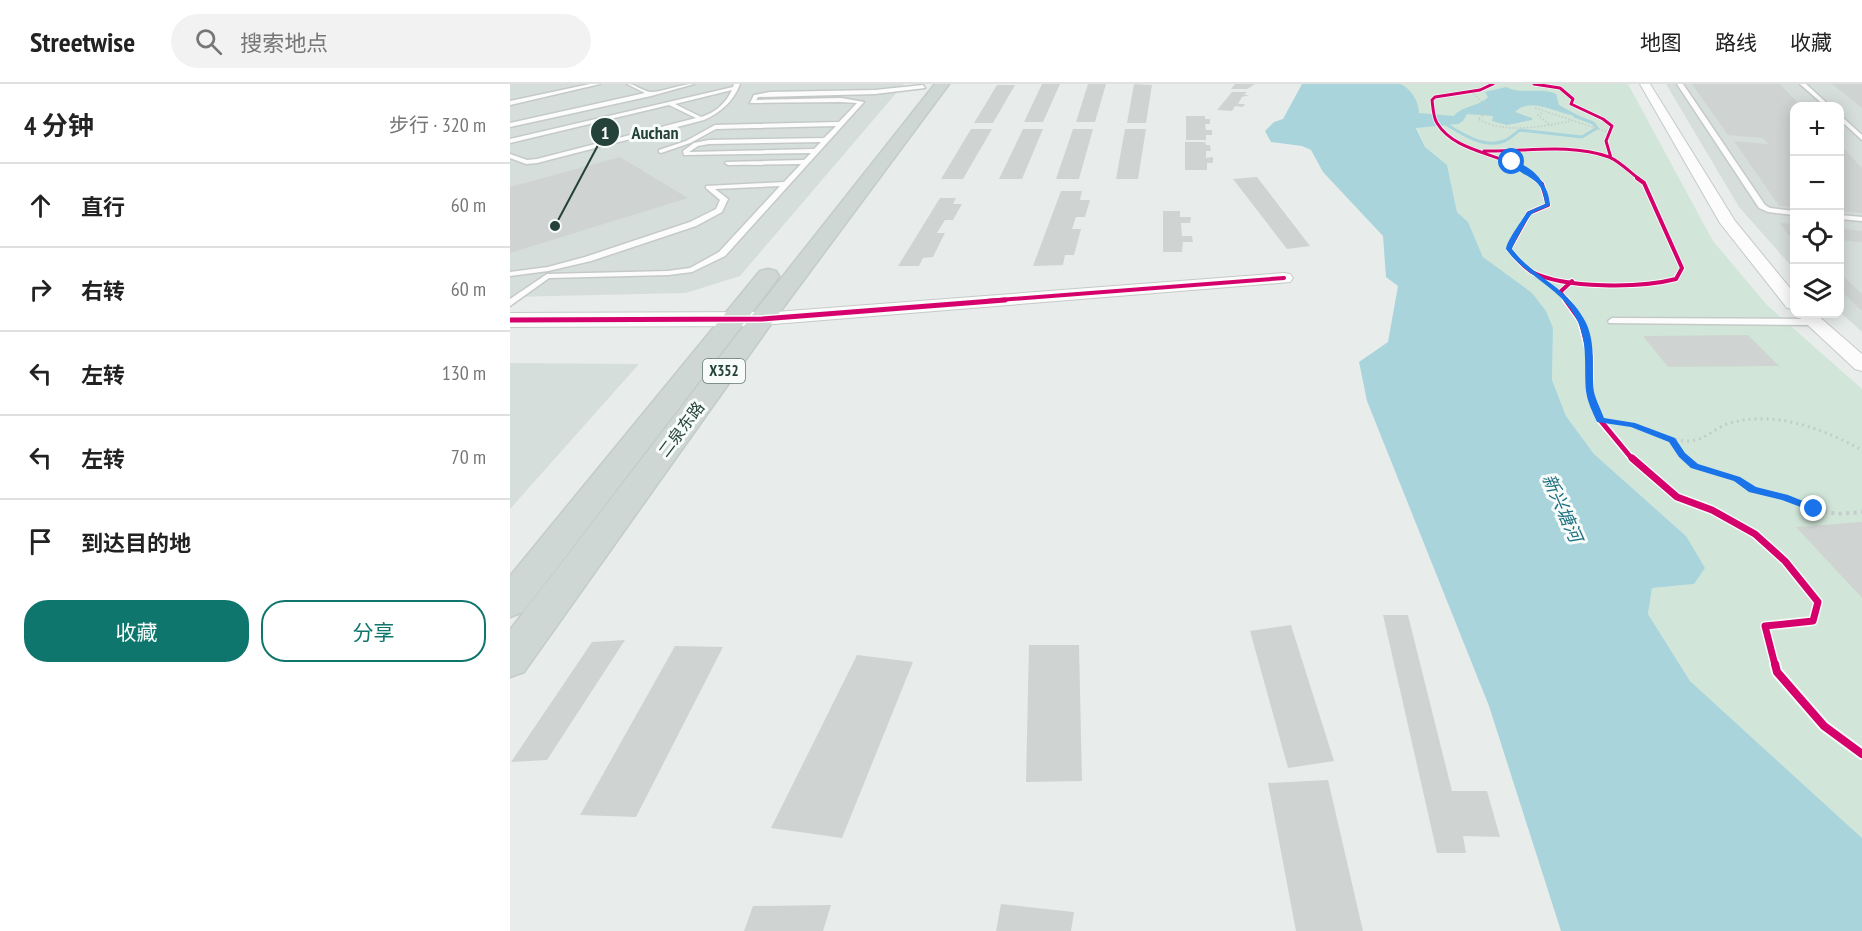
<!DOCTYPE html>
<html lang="zh">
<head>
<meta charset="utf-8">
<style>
	body { margin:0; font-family:"PT Sans Narrow","Noto Sans SC",sans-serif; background:#f2f2f2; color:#222 }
	.controls { position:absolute; right:18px; top:18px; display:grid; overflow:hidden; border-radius:12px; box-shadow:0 3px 15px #0003 }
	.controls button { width:54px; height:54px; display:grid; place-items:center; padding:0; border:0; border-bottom:2px solid #e0e0e0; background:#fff; color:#222; font:30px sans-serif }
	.stop { position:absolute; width:18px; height:18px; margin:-14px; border:4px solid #1a73e8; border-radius:50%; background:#fff }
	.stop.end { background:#1a73e8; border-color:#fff; box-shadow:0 2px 6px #0008 }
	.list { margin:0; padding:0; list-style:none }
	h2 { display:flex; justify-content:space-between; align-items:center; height:78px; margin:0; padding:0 24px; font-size:26px }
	h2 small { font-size:20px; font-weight:400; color:#767676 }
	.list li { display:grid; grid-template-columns:39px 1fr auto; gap:18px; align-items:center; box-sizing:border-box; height:84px; padding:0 24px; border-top:2px solid #e0e0e0 }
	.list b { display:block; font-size:22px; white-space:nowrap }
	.list em { font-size:20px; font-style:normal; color:#767676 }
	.actions { display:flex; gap:12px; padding:18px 24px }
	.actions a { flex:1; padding:14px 0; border:2px solid #0f766e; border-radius:24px; text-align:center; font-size:21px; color:#0f766e }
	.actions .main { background:#0f766e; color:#fff }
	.icon { flex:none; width:33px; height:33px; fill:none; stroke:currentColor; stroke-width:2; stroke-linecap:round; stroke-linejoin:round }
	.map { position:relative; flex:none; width:1352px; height:847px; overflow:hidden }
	header { display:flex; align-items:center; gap:36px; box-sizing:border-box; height:84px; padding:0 30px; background:#fff; border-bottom:2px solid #e0e0e0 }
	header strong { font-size:28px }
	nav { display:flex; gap:33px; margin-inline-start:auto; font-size:21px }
	.search { width:420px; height:54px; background:#f2f2f2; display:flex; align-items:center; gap:15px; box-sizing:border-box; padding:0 21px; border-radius:33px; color:#767676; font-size:22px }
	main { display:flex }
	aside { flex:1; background:#fff }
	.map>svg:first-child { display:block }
	.built { fill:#d6dedb }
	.green { fill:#d1e6d8 }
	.water { fill:#a9d4db }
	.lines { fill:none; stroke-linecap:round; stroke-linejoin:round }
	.stream { stroke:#a9d4db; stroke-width:3 }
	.building { fill:#cfd4d2 }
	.service-casing { stroke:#c5cac8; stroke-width:3 }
	.minor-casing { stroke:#c5cac8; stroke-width:2 }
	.tertiary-casing { stroke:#c5cac8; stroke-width:2 }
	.primary-casing { stroke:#c3ccc9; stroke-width:3 }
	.path-far2 { stroke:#c3ccca; stroke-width:1.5; stroke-dasharray:1.5 2; stroke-linecap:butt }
	.path-far1 { stroke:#c3ccca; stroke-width:3; stroke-dasharray:2 4; stroke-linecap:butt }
	.path { stroke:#c3ccca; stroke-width:4; stroke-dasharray:3 4.5; stroke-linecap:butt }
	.service { fill:#fcfcfc; fill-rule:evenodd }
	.minor { fill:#fcfcfc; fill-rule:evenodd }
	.tertiary { fill:#fcfcfc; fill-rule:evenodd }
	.primary { fill:#cfd7d5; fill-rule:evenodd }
	.cycleway-far4-casing { stroke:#f7fbf9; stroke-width:4.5 }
	.cycleway-far3-casing { stroke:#f7fbf9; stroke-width:6 }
	.cycleway-far2-casing { stroke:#f7fbf9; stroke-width:8 }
	.cycleway-far1-casing { stroke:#f7fbf9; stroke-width:10 }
	.cycleway-casing { stroke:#f7fbf9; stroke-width:12 }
	.cycleway-far4 { stroke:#d6006c; stroke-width:3 }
	.cycleway-far3 { stroke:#d6006c; stroke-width:4 }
	.cycleway-far2 { stroke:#d6006c; stroke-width:5 }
	.cycleway-far1 { stroke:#d6006c; stroke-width:7 }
	.cycleway { stroke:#d6006c; stroke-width:8 }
	.route { fill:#1a73e8 }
	.labels { text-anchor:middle; stroke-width:6; stroke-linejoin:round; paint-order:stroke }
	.shield { fill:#f7fbf9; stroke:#637a73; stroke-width:1.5 }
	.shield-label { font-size:15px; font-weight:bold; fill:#24423a }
	.street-label { font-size:16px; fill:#24423a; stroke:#f7fbf9 }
	.water-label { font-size:18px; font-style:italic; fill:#1c6f80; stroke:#f7fbf9 }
	.leader { fill:none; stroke:#24423a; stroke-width:2 }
	.callout-dot { fill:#24423a; stroke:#f7fbf9; stroke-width:2 }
	.mark-label { font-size:18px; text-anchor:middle; font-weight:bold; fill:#fff }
	.callout-label { font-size:18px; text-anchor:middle; font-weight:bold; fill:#24423a; stroke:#f7fbf9; stroke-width:6; stroke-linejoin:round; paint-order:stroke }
</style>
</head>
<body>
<header>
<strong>Streetwise</strong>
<div class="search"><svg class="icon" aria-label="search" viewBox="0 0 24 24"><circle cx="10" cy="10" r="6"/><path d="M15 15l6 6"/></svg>搜索地点</div>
<nav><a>地图</a><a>路线</a><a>收藏</a></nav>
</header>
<main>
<aside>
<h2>4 分钟<small>步行 · 320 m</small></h2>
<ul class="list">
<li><svg class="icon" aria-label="ahead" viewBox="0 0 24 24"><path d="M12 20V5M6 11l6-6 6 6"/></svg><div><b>直行</b></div><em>60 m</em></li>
<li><svg class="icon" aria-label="right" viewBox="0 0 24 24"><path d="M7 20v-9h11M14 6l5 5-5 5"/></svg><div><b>右转</b></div><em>60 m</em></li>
<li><svg class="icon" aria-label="left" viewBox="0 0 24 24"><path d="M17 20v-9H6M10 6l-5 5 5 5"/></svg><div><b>左转</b></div><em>130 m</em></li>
<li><svg class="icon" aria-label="left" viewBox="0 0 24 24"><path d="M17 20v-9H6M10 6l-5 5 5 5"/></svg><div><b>左转</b></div><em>70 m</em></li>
<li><svg class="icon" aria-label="arrive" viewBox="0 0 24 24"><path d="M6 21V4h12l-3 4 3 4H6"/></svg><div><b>到达目的地</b></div></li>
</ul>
<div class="actions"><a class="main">收藏</a><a>分享</a></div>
</aside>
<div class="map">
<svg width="1352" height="847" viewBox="0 0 1352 847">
	<rect width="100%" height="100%" fill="#e8edeb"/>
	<path class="built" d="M0 0H394L230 192 176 209 0 213Z
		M1156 0H1352V248L1330 228V22H1284V185L1229 123Z
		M0 279 129 280 0 425Z"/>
	<path class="green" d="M888 0H1118L1203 157 1257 221 1352 305V754L1180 597 1138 530 1142 504 1183 500 1176 452 1084 370 1056 332 1042 296 1043 244 991 187 973 173 958 138 947 128 937 81 915 63Z"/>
	<path class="water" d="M792 0H890C901 4 909 18 909 29L944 32C953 21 969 23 978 13L975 8 996 3C1011 11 1031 3 1046 10L1049 21 1069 32C1049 32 1022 11 1005 28L1022 34V36L997 41 982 37 983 32 957 30 953 37 948 40 906 44 915 63 937 81 947 128 958 138 973 173 1022 209 1036 227 1043 244 1042 296 1056 332 1084 370 1176 452 1195 484 1184 500 1142 504 1138 530 1180 597 1352 754V847H1051L979 622 857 317 849 278 878 258 888 202 876 193 873 152 813 88 801 66 792 62 761 58 755 47 764 38 773 35Z"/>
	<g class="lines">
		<path class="stream" d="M934 39C950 49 974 65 994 57 1000 55 1005 49 1010 46L1072 53 1087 44 1083 39 1065 32"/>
	</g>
	<path class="building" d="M532 0H550L533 38H514Z
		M578 0H596L585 38H566Z
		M624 0 642 1 636 39H617Z
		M725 0H745L737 5H721Z
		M1182 0H1270L1291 22H1284V123L1269 122 1224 57 1258 60 1253 54 1218 51Z
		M1322 0H1352V24Z
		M487 1H505L483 39H464Z
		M722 8H737L734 11H740L732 13 728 20H735L733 23 725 22 722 27 707 26Z
		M676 32H695V35H700V40H695L696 46H702V51H696V56H676Z
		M461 45H482L453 95H431Z
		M513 45H533L512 95H489Z
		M563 45H583L569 95H546Z
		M615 45H636L628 95H606Z
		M675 58H695L696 61H700L701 67H696V74L703 73V79H697V86H675Z
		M1330 66H1335L1352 84V129L1330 127Z
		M110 73 178 114 0 169V103Z
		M747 93 800 162 777 165 723 95Z
		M551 107H572L570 116H580L575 133H566L562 145H571L564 171H555L553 181 523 182Z
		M430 114H446L443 120H452L443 136H435L427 149H435L423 173 413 174 409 182H388Z
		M653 127H670V133H681L680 139H671L672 152H682L683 158H673L672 168H653Z
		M1270 139 1284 140V152H1279Z
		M1330 144 1352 147V158L1330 156Z
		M1330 189 1352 210V227L1330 206Z
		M1238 251 1269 282 1158 283 1133 252Z
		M1352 438V514L1286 443Z
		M873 531H898L942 707H977L990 753 953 752 956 769H927Z
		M781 541 824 677 778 684 740 547Z
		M115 556 37 676 1 678 82 558Z
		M519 561H569L572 697 516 698Z
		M165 562 213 563 126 733 70 731Z
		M347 571 403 578 332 754 261 744Z
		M818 696 853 847H786L758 699Z
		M491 820 564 828 561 847H486Z
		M321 821 313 847H234L243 822Z"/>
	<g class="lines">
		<defs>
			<path id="service" d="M80 0H90L0 21V17Z
				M117 0C126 0 132 7 140 8 150 9 170 0 184 0L141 12 0 43V39L135 9Z
				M224 0H230C223 18 211 28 194 36L27 79 16 80 0 74V70L17 76 27 75 186 34 159 21 0 59V55L223 3ZM222 6C216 19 205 29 191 33L165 20Z
				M1167 0H1173L1255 121 1260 124 1284 127V131L1258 128 1249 124Z
				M1290 0H1296L1320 22H1315Z
				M413 1 415 4 365 10 248 13 246 16 331 14 354 18 215 172 182 188 158 191 39 194 0 222V215L37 190 158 187 180 184 209 168 270 102 205 105 218 115 212 128 186 142 81 177 38 187 0 192V188L38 183 75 173 180 138 206 125 210 116 196 104V102L274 98 291 80 218 81 215 79 216 78 294 76 301 69 174 71 173 67 184 59 199 56 314 54 326 42 206 45 180 59 151 69 149 68V66L176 57 205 41 329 38 347 19 331 18 240 19 244 11 260 8 365 6ZM311 58 304 65 179 68 188 62 199 60Z
				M1330 31 1352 51V56L1330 36Z
				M1330 131 1352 133V137L1330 135Z
				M1102 234 1304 235 1308 238 1304 241 1099 239 1098 237Z"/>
			<path id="minor" d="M1130 0H1140L1225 137 1284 209V225L1277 224 1210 139Z
				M774 189 780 190 783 194 780 198 252 241 245 239 242 235 245 231 252 229Z
				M1286 230H1306L1352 270V287L1345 285Z"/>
			<path id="tertiary" d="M252 228 260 230 264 235 260 240 252 242 0 243V229Z"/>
			<path id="primary" d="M425 0H439L261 240 14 588 0 593V546L243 230Z
				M258 185 266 187 269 192 266 197 13 528 0 533V492L250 187Z"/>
		</defs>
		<use href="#service" class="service-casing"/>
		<use href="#minor" class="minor-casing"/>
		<use href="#tertiary" class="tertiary-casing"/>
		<use href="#primary" class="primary-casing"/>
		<path class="path-far2" d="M961 7 978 24 979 27 968 35C994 50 1032 43 1060 37
			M1025 24 1101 49
			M1032 29 1028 31 1041 42"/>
		<path class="path-far1" d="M1090 336C1102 338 1114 339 1126 342 1144 347 1160 357 1179 357 1195 357 1205 343 1220 339 1265 326 1313 345 1352 366
			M1162 356 1177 376"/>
		<path class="path" d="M1176 374 1184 382 1227 395 1243 406 1274 413 1304 425 1327 430 1352 428"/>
		<use href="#service" class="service"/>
		<use href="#minor" class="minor"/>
		<use href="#tertiary" class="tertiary"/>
		<use href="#primary" class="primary"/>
		<defs>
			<path id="cycleway-far4" d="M983 0 970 6 925 13 922 16C923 23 923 33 927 39 947 72 999 68 1026 95
				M1024 0 1050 4 1063 15 1061 20 1093 35 1102 42 1096 57 1101 74
				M974 67C1015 68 1059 59 1099 73 1109 77 1120 88 1129 95"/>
			<path id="cycleway-far3" d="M1025 94 1032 100 1038 121 1019 129 999 165C1006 174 1013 182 1022 188 1055 205 1131 204 1166 195L1172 184 1134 99 1127 94
				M476 217 774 194
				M1057 217 1050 208 1062 197"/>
			<path id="cycleway-far2" d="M1056 216 1071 237 1080 272V309L1090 336 1123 376
				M0 236 252 235 495 216"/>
			<path id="cycleway-far1" d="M1122 374 1167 413 1202 426 1245 450 1275 477 1308 518 1303 537 1255 542 1265 581"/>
			<path id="cycleway" d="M1265 580 1267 588 1314 642 1352 670"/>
		</defs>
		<use href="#cycleway-far4" class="cycleway-far4-casing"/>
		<use href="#cycleway-far3" class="cycleway-far3-casing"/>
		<use href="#cycleway-far2" class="cycleway-far2-casing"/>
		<use href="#cycleway-far1" class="cycleway-far1-casing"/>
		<use href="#cycleway" class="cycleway-casing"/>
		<use href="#cycleway-far4" class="cycleway-far4"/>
		<use href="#cycleway-far3" class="cycleway-far3"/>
		<use href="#cycleway-far2" class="cycleway-far2"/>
		<use href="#cycleway-far1" class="cycleway-far1"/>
		<use href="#cycleway" class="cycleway"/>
	</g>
	<path class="route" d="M1000 77C1022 80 1039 100 1040 121 1035 125 1026 126 1022 130 1018 133 1003 161 1002 165 1023 193 1055 201 1074 235 1087 258 1081 284 1084 308 1086 316 1091 326 1094 334L1125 339 1165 354 1175 369 1188 380 1230 393 1246 403 1278 411 1308 423V427L1304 428 1272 416 1239 408 1224 397 1181 384 1169 373 1159 358 1121 343 1087 338C1083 329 1077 317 1076 307 1074 283 1078 261 1068 238 1054 205 1016 193 996 165 997 156 1011 138 1017 128L1035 120C1033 89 1011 96 1000 77Z"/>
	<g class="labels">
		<rect class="shield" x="193" y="275" width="42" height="24" rx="4.5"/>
		<g class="shield-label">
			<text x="214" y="292">X352</text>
		</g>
		<g class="street-label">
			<text transform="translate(171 345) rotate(-53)" y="6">二泉东路</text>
		</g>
		<g class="water-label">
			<text transform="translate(1052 424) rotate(66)" y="6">新兴塘河</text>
		</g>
	</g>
	<path class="leader" d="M45 142L95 48"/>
	<g class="callout-dot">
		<circle cx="45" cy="142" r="6"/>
		<circle cx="95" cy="48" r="15"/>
	</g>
	<g class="mark-label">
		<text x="95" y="55">1</text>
	</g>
	<g class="callout-label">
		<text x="145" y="55">Auchan</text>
	</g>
</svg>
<div class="controls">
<button>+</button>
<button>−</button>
<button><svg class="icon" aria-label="locate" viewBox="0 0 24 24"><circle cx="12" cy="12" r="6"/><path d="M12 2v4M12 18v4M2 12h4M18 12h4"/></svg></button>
<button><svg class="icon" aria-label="layers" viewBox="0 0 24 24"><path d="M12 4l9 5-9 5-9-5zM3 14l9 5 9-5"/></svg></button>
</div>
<div class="stop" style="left:1002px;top:78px"></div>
<div class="stop end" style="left:1304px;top:425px"></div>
</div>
</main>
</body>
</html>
